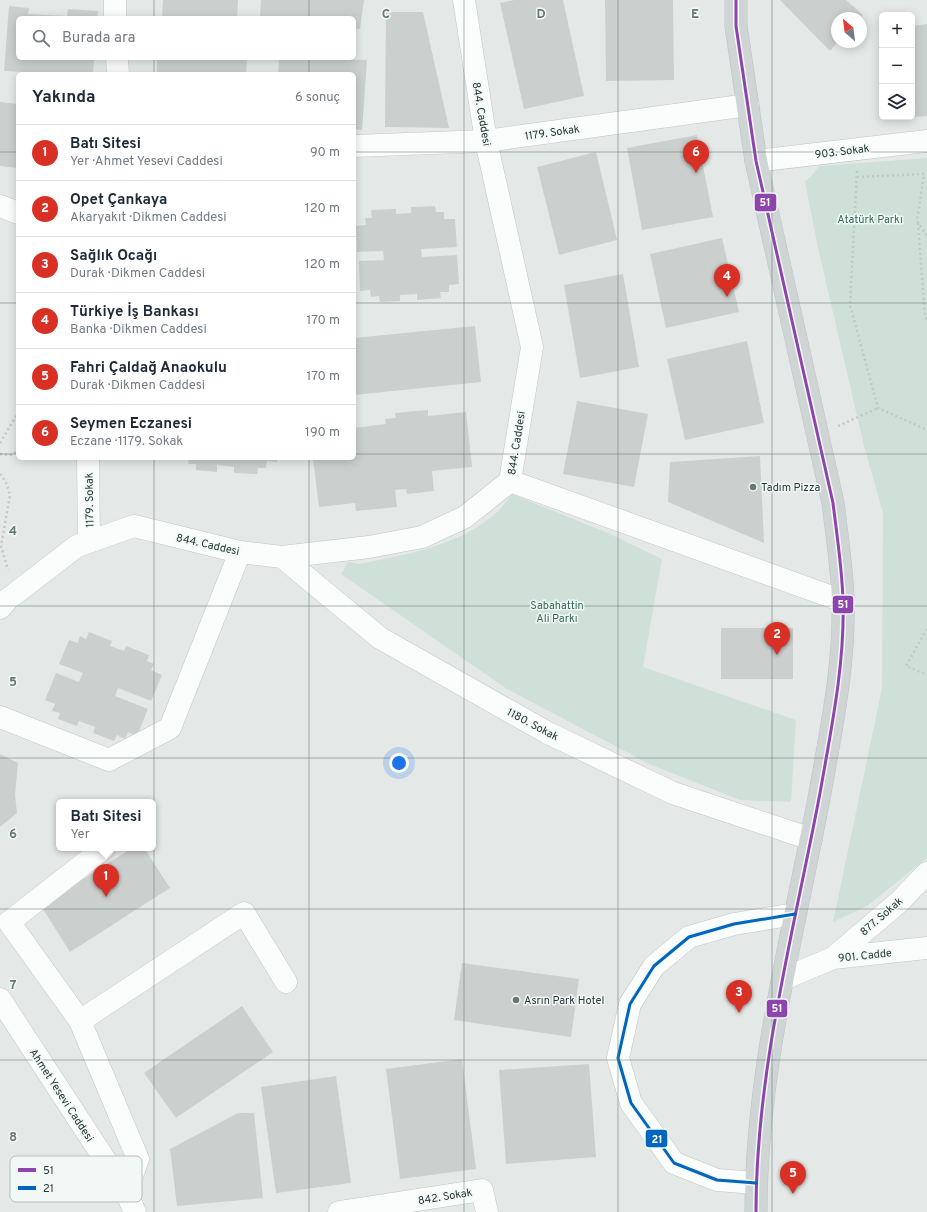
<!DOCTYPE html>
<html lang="tr">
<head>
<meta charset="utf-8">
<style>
	body { margin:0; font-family:Overpass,sans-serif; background:#f6f6f7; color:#1f2937 }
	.controls { position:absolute; right:12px; top:12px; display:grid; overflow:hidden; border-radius:6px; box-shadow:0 2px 10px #0003 }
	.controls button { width:36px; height:36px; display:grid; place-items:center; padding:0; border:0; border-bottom:1px solid #e0e1e3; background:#fff; color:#1f2937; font:20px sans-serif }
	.compass { position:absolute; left:831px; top:12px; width:36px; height:36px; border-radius:50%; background:#fff; box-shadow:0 2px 10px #0003; rotate:332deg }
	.you { position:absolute; left:399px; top:763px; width:14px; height:14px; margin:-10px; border:3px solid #fff; border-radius:50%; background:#1a73e8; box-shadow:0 0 0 6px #1a73e833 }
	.badge { display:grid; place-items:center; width:26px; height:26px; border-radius:50%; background:#d93025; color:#fff; font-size:13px; font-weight:700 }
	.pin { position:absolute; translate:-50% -33px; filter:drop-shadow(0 1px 2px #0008) }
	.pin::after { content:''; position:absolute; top:21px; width:14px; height:12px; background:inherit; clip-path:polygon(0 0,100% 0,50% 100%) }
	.popup { position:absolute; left:56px; top:799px; width:100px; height:52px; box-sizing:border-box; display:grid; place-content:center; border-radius:6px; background:#fff; filter:drop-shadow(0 1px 3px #0005); font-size:13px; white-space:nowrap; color:#747a83 }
	.popup b { font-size:15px; color:#1f2937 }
	.popup::after { content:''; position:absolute; left:50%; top:100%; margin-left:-8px; border:8px solid transparent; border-top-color:#fff }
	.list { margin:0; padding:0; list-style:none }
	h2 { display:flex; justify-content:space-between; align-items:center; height:52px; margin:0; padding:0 16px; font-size:17px }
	h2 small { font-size:13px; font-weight:400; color:#747a83 }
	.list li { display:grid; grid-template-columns:26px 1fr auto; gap:12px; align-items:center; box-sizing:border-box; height:56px; padding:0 16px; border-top:1px solid #e0e1e3 }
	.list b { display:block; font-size:15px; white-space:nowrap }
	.list p { margin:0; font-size:13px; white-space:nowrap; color:#747a83 }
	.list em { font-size:13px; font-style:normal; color:#747a83 }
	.icon { flex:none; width:22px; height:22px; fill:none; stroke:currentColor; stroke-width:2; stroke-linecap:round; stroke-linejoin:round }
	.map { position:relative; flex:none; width:927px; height:1212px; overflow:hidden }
	.search { position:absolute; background:#fff; box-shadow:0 2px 10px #0003; left:16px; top:16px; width:340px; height:44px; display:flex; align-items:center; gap:10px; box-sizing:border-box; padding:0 14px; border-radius:6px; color:#747a83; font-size:15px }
	.panel { position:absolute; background:#fff; box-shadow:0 2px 10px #0003; left:16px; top:72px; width:340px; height:388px; border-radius:6px }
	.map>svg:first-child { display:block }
	.green { fill:#cfe0d9 }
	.building { fill:#cbd0cf }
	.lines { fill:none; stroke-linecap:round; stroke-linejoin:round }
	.minor-casing { stroke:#c1c6c5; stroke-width:23 }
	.major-casing { stroke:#bdc4c4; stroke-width:23 }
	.path { stroke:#c1c9c8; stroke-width:2.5; stroke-dasharray:2 3; stroke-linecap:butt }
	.minor { stroke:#fbfcfc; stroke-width:22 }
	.major { stroke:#ced5d4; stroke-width:22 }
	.bus-1-casing { stroke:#f2f8f6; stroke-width:6 }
	.bus-2-casing { stroke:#f2f8f6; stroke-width:6 }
	.bus-1 { stroke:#8e44ad; stroke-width:3 }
	.bus-2 { stroke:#0065bd; stroke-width:3 }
	.grid { fill:none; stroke:#677776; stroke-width:1; stroke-opacity:0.55 }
	.poi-dot { fill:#677776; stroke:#f2f8f6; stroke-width:1.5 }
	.labels { text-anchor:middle; stroke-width:3; stroke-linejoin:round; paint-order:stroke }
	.street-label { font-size:11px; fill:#243a39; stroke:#f2f8f6 }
	.park-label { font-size:11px; fill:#336c57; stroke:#f2f8f6 }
	.poi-label { font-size:11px; fill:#243a39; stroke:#f2f8f6; text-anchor:start }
	.key { fill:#f2f8f6; stroke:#b4bfbd; stroke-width:1 }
	.key-label { font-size:11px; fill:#243a39 }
	.grid-label { font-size:13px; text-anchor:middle; font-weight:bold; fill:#677776; stroke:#f2f8f6; stroke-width:3; stroke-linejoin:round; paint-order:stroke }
	.line-badge { stroke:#f2f8f6; stroke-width:1.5 }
	.badge-label { font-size:11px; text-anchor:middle; font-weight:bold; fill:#fff }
</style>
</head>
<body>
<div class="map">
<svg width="927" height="1212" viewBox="0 0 927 1212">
	<rect width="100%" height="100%" fill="#e4e9e8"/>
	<path class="green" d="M927 158V858L867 906 833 922 882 688 883 513 864 446 818 248 805 182 820 166Z
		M512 494 610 534 662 559 643 667 796 720 791 802 740 800 649 764 507 689 341 574 348 562 360 564C407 554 459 546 496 513 502 508 507 500 512 494Z"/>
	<path class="building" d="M163 0H238L237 18H162Z
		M261 0H364L360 29H354V18H260Z
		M514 0H563L584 96 524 109 500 3Z
		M605 0H673L674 80 606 81Z
		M780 0H846L863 15 861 18H837L838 42 830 51Z
		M9 6 29 8 28 14 67 16 68 9 98 11 97 18H18V58H94L93 74H57L4 71Z
		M386 12H423L449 128 385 127Z
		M927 24V116L912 117V26Z
		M157 58 247 59 246 74H157Z
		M279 58 367 60 362 130 354 129V74H278Z
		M0 102 18 104V168L0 166Z
		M697 135 713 217 642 230 627 148Z
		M596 152 617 240 559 255 537 167Z
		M435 206 436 212H444V219H455L457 247 421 249 422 257 457 255 459 284 449 285V292H440L441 298 417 300V294L400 295V301L380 302 379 296 371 297 370 290 360 291 359 261 384 260 383 251 357 252 356 226 366 225 365 218H372L371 210 396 209V214L411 213V207Z
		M722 238 739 312 666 328 650 254Z
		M623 274 639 367 580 378 564 285Z
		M475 326 481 382 354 395V338Z
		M747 341 764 423 685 440 667 359Z
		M577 401 648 414 634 487 563 474Z
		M428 410V416L466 412 472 467 432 471 434 491 407 494 406 489 395 490 397 507 356 511 355 503 319 507 313 458H354V428L386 424 385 419 396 418 395 413Z
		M760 456 764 543 668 502 670 462Z
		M189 458H277V462L267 461 266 468H258L257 474 234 473V467L217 465V472L196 470V464H188Z
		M721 628H793V679H721Z
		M89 632 112 641 110 646 124 651 126 646 149 655 147 661 154 664 151 670 162 675 151 701 118 688 115 696 148 709 137 736 128 732 125 739 117 735 114 741 93 733 95 727 79 721 77 726 58 719 60 713 52 711 55 704 45 700 56 673 79 682 83 673 59 664 69 640 78 643 80 636 86 639Z
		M0 754 18 763 15 795 17 813 0 827Z
		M132 848H144L170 888 70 952 41 906Z
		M462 963 579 979 571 1037 454 1020Z
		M242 1006 273 1052 176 1118 144 1073Z
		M462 1059 476 1169 400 1179 386 1069Z
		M589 1064 596 1157 506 1164 499 1070Z
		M336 1076 351 1183 276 1193 261 1087Z
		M238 1113H254L263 1198 177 1206 170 1149Z"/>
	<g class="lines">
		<defs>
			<path id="minor" d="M115 0V18
				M117 58 118 74
				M354 146 486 141 748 105
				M756 161 927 141
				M0 206 18 213
				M88 458 89 542
				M510 481 843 601
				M282 557 380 638 548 733 673 793 811 839
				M0 608 8 599 77 546 134 526 240 552 282 557 369 547 422 537 465 517 510 481 532 347 486 141 464 0
				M0 717 109 760 170 728 240 552
				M104 848 9 922 80 1021 138 1159 126 1192
				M833 958 899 902 927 873
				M783 979 833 958 927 948
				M0 999 126 1192 135 1212
				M80 1021 244 913 286 982
				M756 1183 717 1180 674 1163 631 1103 618 1058 630 1004 654 966 689 937 734 924 795 914
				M339 1212 482 1190 487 1212"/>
			<path id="major" d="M736 0V26L756 161 833 503C837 536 842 568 843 600 845 664 831 730 820 793 794 931 756 1070 756 1212"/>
		</defs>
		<use href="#minor" class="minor-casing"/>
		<use href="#major" class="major-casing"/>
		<path class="path" d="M857 171 850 305 878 408 927 430
			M857 177 924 174 917 221 927 236
			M918 223 925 316 927 320
			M838 426 878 408
			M0 443 18 413
			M0 454 12 455 18 451
			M0 474 6 482 10 495 1 546 8 570
			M927 629 906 666 927 675"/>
		<use href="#minor" class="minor"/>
		<use href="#major" class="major"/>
		<defs>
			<path id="bus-1" d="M736 0V26L756 161 833 503C837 536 842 568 843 600 845 664 831 730 820 793 794 931 756 1070 756 1212"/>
			<path id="bus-2" d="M756 1183 717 1180 674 1163 631 1103 618 1058 630 1004 654 966 689 937 734 924 795 914"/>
		</defs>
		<use href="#bus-1" class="bus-1-casing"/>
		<use href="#bus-2" class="bus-2-casing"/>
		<use href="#bus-1" class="bus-1"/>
		<use href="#bus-2" class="bus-2"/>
	</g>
	<path class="grid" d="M154 0V18M309 0V18M464 0V1212M618 0V1212M772 0V1212M154 58V74M309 58V74M0 152H18M354 152H927M0 303H18M354 303H927M0 454H18M354 454H927M154 458V1212M309 458V1212M0 606H927M0 758H927M0 909H927M0 1060H927"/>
	<g class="poi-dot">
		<circle cx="753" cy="487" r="4"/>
		<circle cx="516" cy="1000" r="4"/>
	</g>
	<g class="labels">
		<g class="street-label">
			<text transform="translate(482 114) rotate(80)" y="4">844. Caddesi</text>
			<text transform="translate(552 132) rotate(-8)" y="4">1179. Sokak</text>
			<text transform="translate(842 151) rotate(-7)" y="4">903. Sokak</text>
			<text transform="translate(516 443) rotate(-81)" y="4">844. Caddesi</text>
			<text transform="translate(89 500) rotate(-91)" y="4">1179. Sokak</text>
			<text transform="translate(208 544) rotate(13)" y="4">844. Caddesi</text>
			<text transform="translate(533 724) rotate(28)" y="4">1180. Sokak</text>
			<text transform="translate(881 916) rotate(-41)" y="4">877. Sokak</text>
			<text transform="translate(865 955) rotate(-6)" y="4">901. Cadde</text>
			<text transform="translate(62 1095) rotate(57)" y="4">Ahmet Yesevi Caddesi</text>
			<text transform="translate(445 1196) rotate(-9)" y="4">842. Sokak</text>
		</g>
		<g class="park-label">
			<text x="870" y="223">Atatürk Parkı</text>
			<text x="557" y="609">Sabahattin<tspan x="557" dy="13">Ali Parkı</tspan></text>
		</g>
		<g class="poi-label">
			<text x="761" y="491">Tadım Pizza</text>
			<text x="524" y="1004">Asrın Park Hotel</text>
		</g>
	</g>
	<rect x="10" y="1156" width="132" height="46" rx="6" class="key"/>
	<rect x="18" y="1168" width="18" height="4" fill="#8e44ad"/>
	<rect x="18" y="1186" width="18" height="4" fill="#0065bd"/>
	<g class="key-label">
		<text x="43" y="1174">51</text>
		<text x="43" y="1192">21</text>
	</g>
	<g class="grid-label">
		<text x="386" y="18">C</text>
		<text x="541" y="18">D</text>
		<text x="695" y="18">E</text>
		<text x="13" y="535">4</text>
		<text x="13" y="686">5</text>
		<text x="13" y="838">6</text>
		<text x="13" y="989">7</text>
		<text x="13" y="1141">8</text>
	</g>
	<g class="line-badge">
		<rect x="754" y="193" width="23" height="19" rx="4" fill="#8e44ad"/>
		<rect x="832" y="595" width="22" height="19" rx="4" fill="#8e44ad"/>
		<rect x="766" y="999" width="22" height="19" rx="4" fill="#8e44ad"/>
		<rect x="645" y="1129" width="23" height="19" rx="4" fill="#0065bd"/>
	</g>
	<g class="badge-label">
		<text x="765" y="206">51</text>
		<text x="843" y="608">51</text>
		<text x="777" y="1012">51</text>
		<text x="657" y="1143">21</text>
	</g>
</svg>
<div class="controls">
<button>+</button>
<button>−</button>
<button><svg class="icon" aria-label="layers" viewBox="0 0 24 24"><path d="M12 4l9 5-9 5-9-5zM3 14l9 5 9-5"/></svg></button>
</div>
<svg class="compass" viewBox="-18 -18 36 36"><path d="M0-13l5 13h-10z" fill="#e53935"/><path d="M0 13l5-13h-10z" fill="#747a83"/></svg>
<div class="you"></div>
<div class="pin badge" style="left:106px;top:897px">1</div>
<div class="popup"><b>Batı Sitesi</b>Yer</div>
<div class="pin badge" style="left:777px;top:655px">2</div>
<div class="pin badge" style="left:739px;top:1013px">3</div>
<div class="pin badge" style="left:727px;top:297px">4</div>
<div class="pin badge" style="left:793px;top:1194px">5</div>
<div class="pin badge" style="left:696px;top:173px">6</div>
<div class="search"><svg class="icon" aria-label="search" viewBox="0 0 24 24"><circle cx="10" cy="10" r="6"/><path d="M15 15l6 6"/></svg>Burada ara</div>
<section class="panel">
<h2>Yakında<small>6 sonuç</small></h2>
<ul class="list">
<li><span class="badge">1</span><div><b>Batı Sitesi</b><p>Yer · Ahmet Yesevi Caddesi</p></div><em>90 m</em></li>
<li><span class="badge">2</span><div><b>Opet Çankaya</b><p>Akaryakıt · Dikmen Caddesi</p></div><em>120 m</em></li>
<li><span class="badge">3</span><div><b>Sağlık Ocağı</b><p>Durak · Dikmen Caddesi</p></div><em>120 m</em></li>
<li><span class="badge">4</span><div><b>Türkiye İş Bankası</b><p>Banka · Dikmen Caddesi</p></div><em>170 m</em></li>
<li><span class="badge">5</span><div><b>Fahri Çaldağ Anaokulu</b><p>Durak · Dikmen Caddesi</p></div><em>170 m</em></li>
<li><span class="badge">6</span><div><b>Seymen Eczanesi</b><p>Eczane · 1179. Sokak</p></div><em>190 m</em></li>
</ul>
</section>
</div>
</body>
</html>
